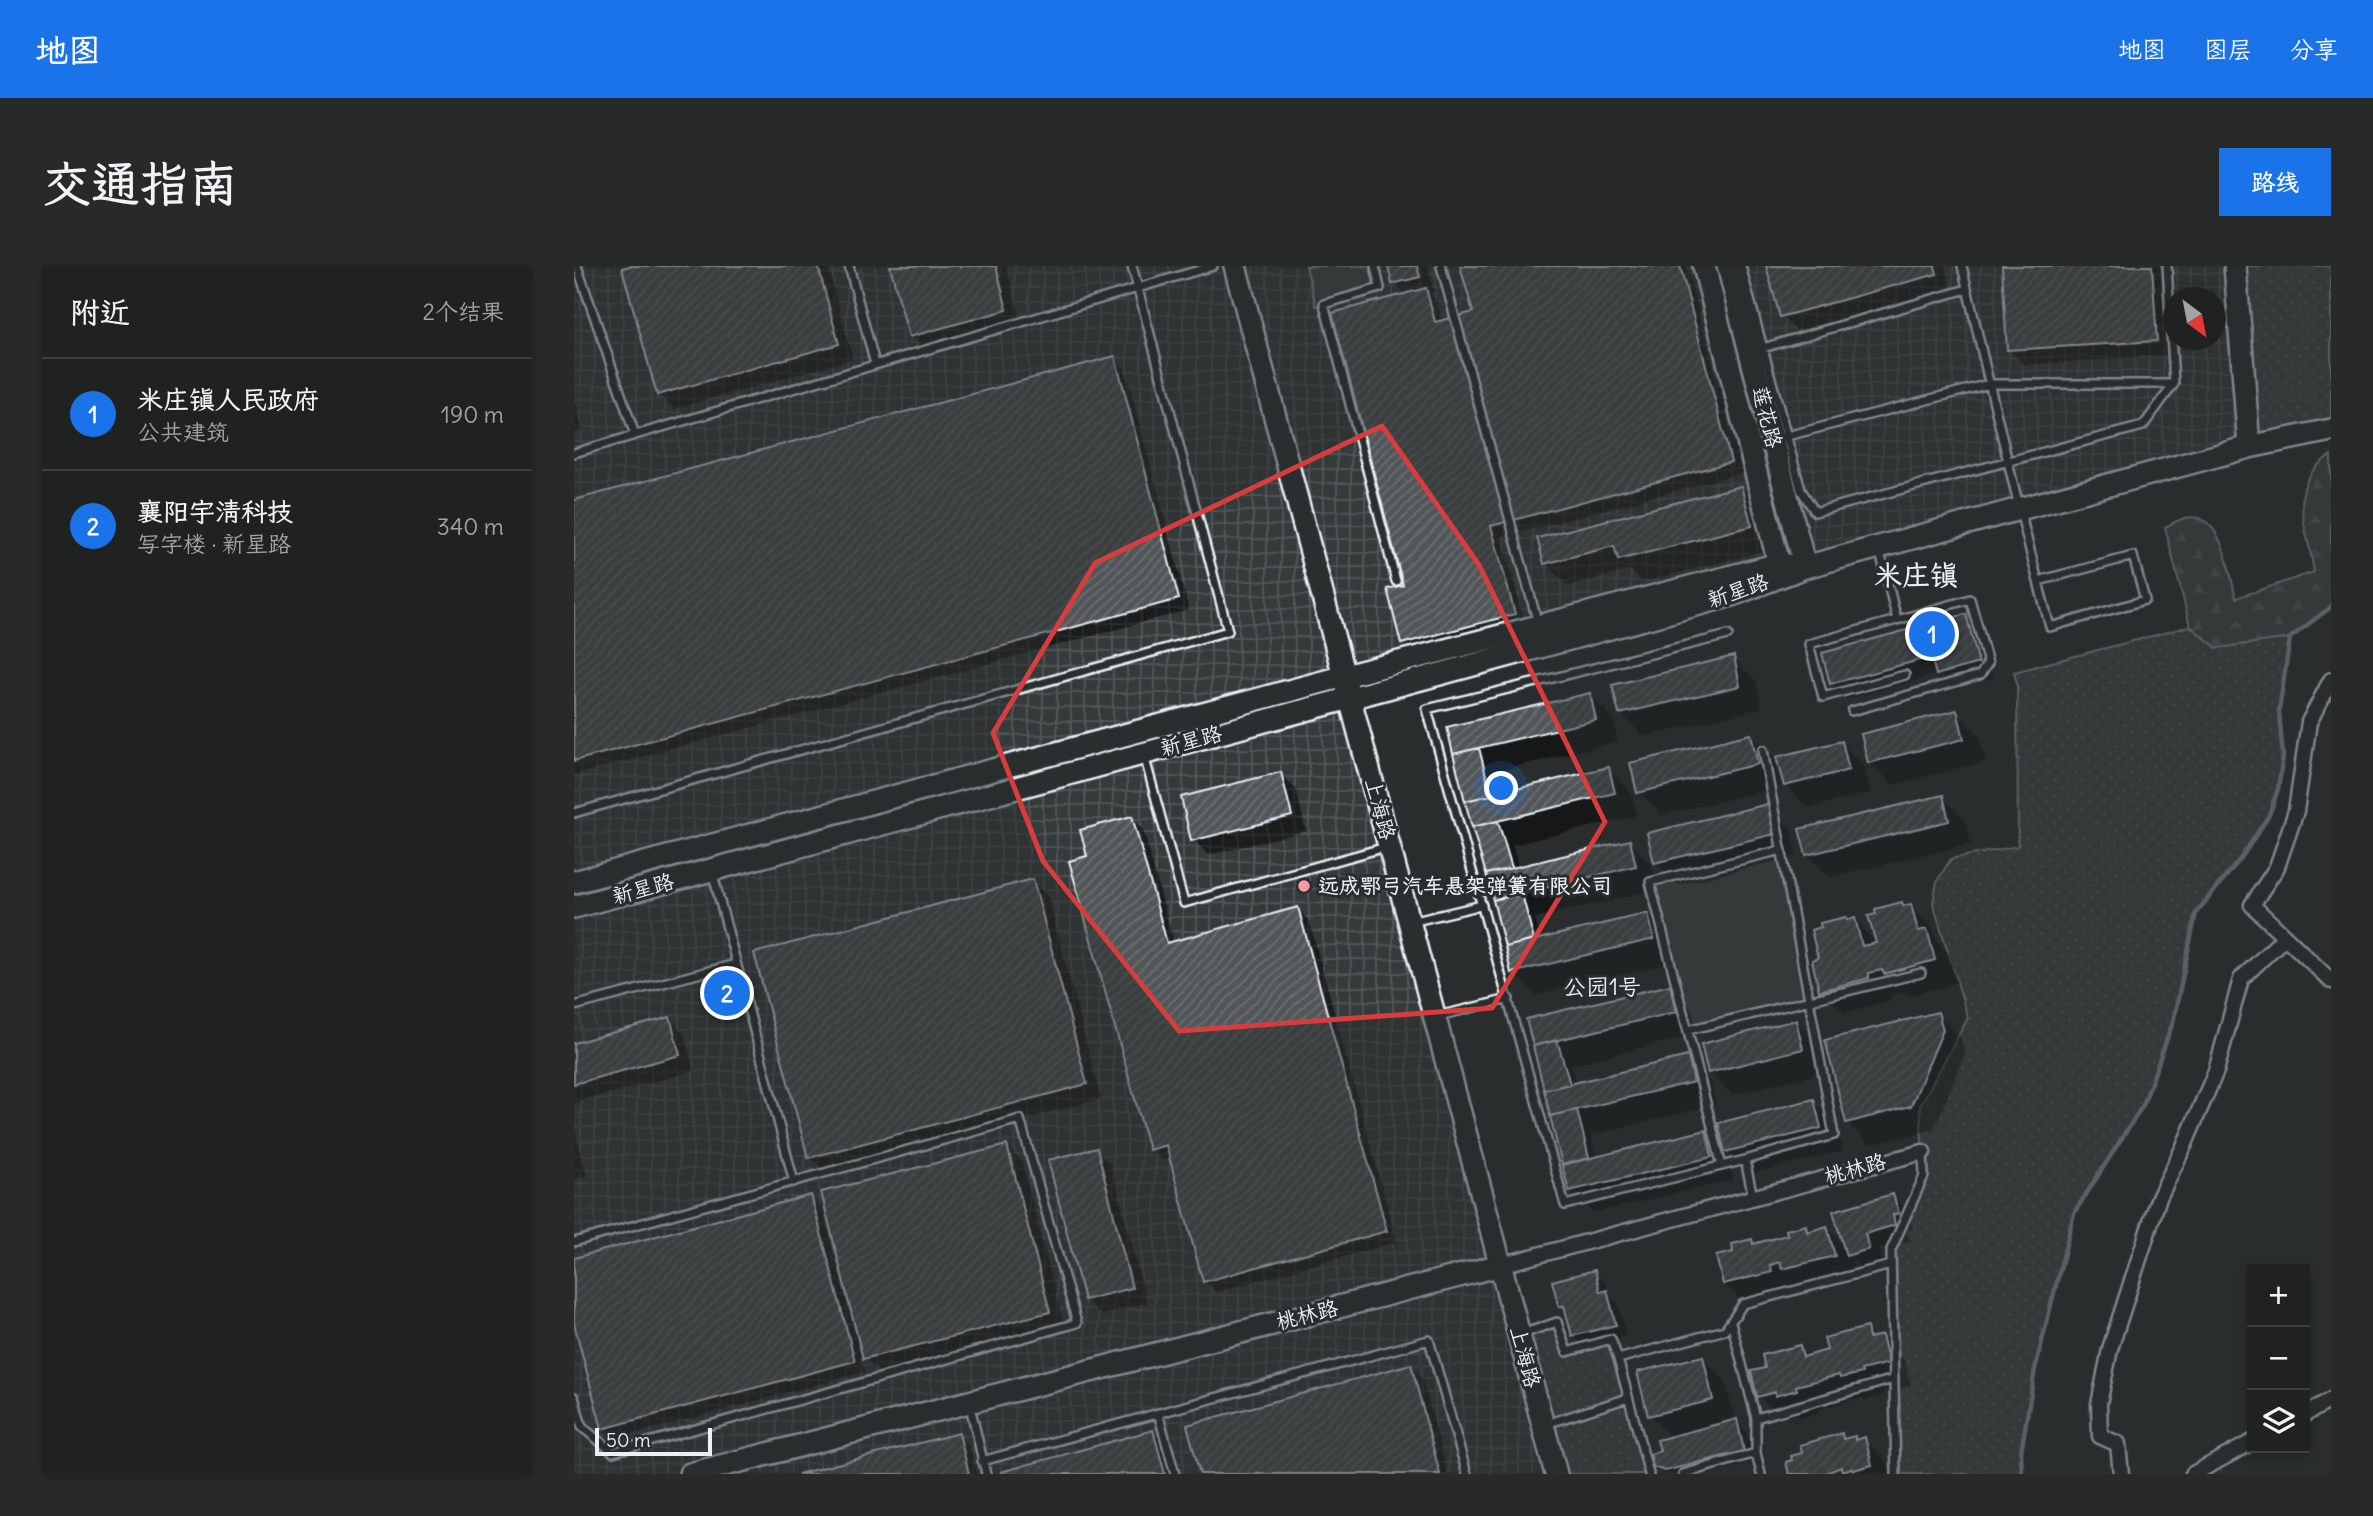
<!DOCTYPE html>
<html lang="zh">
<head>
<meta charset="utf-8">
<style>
	body { margin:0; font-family:Delius,"LXGW WenKai TC",sans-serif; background:#282a2a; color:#f1f3f6 }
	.controls { position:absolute; right:21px; bottom:21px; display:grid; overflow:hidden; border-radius:0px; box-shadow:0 4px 10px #0003 }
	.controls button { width:63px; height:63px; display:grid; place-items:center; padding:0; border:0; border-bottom:2px solid #3d3f40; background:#202222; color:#f1f3f6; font:35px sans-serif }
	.compass { position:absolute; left:1589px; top:21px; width:63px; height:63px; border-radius:50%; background:#202222; box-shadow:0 4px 10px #0003; rotate:148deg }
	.scale { position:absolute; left:21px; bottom:18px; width:117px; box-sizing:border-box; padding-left:7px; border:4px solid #e8f1f8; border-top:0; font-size:19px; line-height:24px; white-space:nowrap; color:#e8f1f8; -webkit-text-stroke:5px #2a2d2e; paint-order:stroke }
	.you { position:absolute; left:928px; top:523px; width:24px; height:24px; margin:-18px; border:5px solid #fff; border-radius:50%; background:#1a73e8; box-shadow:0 0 0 10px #1a73e833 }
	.badge { display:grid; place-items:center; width:46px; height:46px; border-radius:50%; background:#1a73e8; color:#fff; font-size:23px; font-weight:700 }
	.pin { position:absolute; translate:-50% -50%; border:4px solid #fff; box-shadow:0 2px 7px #0006 }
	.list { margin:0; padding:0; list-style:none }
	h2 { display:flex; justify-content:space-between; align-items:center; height:91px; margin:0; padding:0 28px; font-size:30px }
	h2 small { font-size:23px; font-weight:400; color:#a2a4a5 }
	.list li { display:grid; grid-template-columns:46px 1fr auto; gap:21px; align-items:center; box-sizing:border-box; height:112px; padding:0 28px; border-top:2px solid #3d3f40 }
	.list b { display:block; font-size:26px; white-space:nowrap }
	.list p { margin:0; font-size:23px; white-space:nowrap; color:#a2a4a5 }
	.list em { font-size:23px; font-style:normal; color:#a2a4a5 }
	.icon { flex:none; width:38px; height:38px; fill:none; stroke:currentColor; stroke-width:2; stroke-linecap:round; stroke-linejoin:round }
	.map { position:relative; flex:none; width:1757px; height:1208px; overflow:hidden; border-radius:0px }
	header { display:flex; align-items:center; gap:42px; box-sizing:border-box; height:98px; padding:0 35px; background:#1a73e8; color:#fff }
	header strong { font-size:33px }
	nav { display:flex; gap:38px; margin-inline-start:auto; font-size:24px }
	.intro { display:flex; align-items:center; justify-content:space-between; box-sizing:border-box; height:168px; padding:0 42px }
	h1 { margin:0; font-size:49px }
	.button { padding:18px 32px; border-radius:0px; background:#1a73e8; color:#fff; font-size:24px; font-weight:700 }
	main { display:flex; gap:42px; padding:0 42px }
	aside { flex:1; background:#202222; border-radius:0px; box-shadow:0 4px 10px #0003 }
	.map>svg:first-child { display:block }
	.industrial { fill:url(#industrial-grid); fill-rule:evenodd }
	.grass { fill:url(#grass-dots); stroke:#959ca0; stroke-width:2 }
	.forest { fill:url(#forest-firs); stroke:#959ca0; stroke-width:2 }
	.green { fill:#424648; stroke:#959ca0; stroke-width:2 }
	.shadow { fill:#0007 }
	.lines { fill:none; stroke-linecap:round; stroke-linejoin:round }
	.stream { stroke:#989fa3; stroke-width:4.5 }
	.building { fill:url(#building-hatch); stroke:#e8f1f8; stroke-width:2 }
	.lane-casing { stroke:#e8f1f8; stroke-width:12 }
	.street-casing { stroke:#e8f1f8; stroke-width:19 }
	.secondary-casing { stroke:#e8f1f8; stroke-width:26 }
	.lane { stroke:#2a2d2e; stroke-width:7 }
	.street { stroke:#2a2d2e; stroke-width:14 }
	.secondary { stroke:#2a2d2e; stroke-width:21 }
	.marked { fill:none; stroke:#d83c3d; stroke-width:5; stroke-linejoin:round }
	.poi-dot { fill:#ff9aa2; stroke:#2a2d2e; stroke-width:2.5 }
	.labels { text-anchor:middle; stroke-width:6; stroke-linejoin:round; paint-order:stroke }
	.street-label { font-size:21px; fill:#e8f1f8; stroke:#2a2d2e }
	.poi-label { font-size:21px; font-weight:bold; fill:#e8f1f8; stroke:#2a2d2e; text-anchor:start }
	.neighbourhood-label { font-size:23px; fill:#e8f1f8; stroke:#2a2d2e }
	.district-label { font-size:28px; font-weight:bold; fill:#e8f1f8; stroke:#2a2d2e }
</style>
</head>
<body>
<header>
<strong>地图</strong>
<nav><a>地图</a><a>图层</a><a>分享</a></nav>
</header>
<div class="intro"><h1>交通指南</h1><a class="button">路线</a></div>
<main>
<aside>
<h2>附近<small>2个结果</small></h2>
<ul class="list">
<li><span class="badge">1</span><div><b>米庄镇人民政府</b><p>公共建筑</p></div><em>190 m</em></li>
<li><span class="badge">2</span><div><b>襄阳宇清科技</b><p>写字楼 · 新星路</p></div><em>340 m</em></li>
</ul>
</aside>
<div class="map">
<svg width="1757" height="1208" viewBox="0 0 1757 1208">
	<defs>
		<pattern id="industrial-grid" width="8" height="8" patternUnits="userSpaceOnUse" patternTransform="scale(1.75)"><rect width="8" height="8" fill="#363a3b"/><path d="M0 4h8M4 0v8" fill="none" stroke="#535758"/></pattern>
		<pattern id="grass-dots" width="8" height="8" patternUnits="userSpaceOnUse" patternTransform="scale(1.75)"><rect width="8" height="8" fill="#424648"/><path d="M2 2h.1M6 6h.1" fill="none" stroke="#5d6163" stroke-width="1.8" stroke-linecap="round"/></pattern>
		<pattern id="forest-firs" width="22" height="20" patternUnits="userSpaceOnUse" patternTransform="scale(1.75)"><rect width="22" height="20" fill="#424648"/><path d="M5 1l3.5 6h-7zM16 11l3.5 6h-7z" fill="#5d6163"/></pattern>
		<pattern id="building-hatch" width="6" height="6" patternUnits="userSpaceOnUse" patternTransform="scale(1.75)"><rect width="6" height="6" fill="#535759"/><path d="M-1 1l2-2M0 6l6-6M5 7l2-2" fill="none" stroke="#6c7072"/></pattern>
	</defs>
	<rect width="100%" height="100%" fill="#2a2d2e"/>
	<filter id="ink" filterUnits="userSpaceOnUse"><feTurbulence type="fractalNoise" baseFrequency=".0143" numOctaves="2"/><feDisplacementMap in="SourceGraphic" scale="14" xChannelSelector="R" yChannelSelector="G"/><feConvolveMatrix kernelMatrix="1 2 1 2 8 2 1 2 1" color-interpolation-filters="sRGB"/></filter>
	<g filter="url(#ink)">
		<path class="industrial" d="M0 0H1130L1204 293 0 616Z
			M1162 0H1661L1675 181 1231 301ZM1600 32H1642V74H1600Z
			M777 432 982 1208H0V639Z"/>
		<path class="grass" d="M1661 0H1757V164L1675 181Z
			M1616 360 1643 382 1716 372 1705 445 1709 491 1704 523 1695 549 1667 592 1622 647 1599 756 1569 839 1500 947 1461 1103 1447 1186 1448 1208H1322L1317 984 1350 910 1346 840 1394 752 1359 637 1363 615 1377 593 1444 580 1443 418 1440 406Z
			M983 1056 992 1085 1037 1073 1075 1208H982L945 1068Z"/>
		<path class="forest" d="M1757 189V341L1716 372 1643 382 1616 360 1591 261C1597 258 1604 254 1611 252 1649 243 1655 308 1662 332L1740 306C1734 261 1709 219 1757 189Z"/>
		<path class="green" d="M732 0H801L806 22 742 40Z
			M1208 584 1235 735 1114 764 1076 616Z"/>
		<path class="shadow" d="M63 0H254L279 93 100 143 84 128Z
			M318 0H432L448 59 352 85 337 70Z
			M816 0H854L860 26 855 27 863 35 868 56 901 48 888 0H1113L1168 207 928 271 951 359 840 388 829 377 831 320 832 29 820 17Z
			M1194 0H1371L1377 23 1223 65 1207 50Z
			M1430 0H1592L1597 89 1450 99 1435 83Z
			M540 92 551 103 615 344 0 509V236Z
			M0 133 8 164 0 166Z
			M1167 222 1190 245 1199 283 1068 316 1056 304 994 320 971 297Z
			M1391 350 1406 365 1419 412 1379 423 1364 408 1273 433 1258 417Z
			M1159 392 1182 415 1188 442 1070 471 1047 448 1041 420Z
			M1016 429 1039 452 1044 476 919 506 925 529 1034 503 1057 526 1063 550 938 579 945 602 1055 576 1078 599 1084 623 961 652 967 674 1074 649 1096 671 1102 696 962 729 939 707 875 463Z
			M1382 446 1405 469 1412 496 1319 519 1296 496Z
			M1177 470 1200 493 1206 521 1088 549 1065 526Z
			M1267 477 1290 500 1297 527 1234 542 1211 519Z
			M707 508 722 523 732 565 634 589 619 574Z
			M1368 531 1391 554 1397 578 1256 611 1233 589Z
			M1194 540 1217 563 1223 590 1104 619 1082 596Z
			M557 552 569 563 600 677 724 643 735 654 823 976 642 1026 631 1015 597 892 588 894 576 883 515 591Z
			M458 615 474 630 527 833 251 906 236 891Z
			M1328 638 1331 642 1336 640 1359 663 1362 674 1376 688 1383 717 1335 730 1331 726 1318 730 1317 734 1270 747 1247 724 1246 694 1272 653 1275 656 1280 654 1304 678Z
			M1095 721 1118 744 1124 768 997 799 1003 818 1113 792 1136 815 1142 839 1017 869 1022 889 995 895V899L1131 866 1154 889 1146 858 1239 835 1262 858 1269 885 1176 908 1153 885 1160 914 1019 947 996 924 960 779Z
			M1363 748 1386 771 1391 788 1360 863 1296 879 1273 856Z
			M95 753 110 768 120 805 0 837V778Z
			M1222 756 1245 779 1251 806 1158 829 1135 806Z
			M0 861 13 910 0 913Z
			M433 881 448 896 490 1061 306 1107 286 1087 291 1106 41 1173 29 1162 0 1051V994L236 931 248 942 285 1082 288 1081Z
			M522 884 537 899 573 1037 527 1049 512 1034Z
			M1319 930 1334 945 1339 963 1333 964 1336 975 1305 983 1309 998 1289 1004 1278 993 1283 1012 1233 1025 1226 1019 1218 1021 1219 1028 1173 1040 1150 1017 1162 987 1177 975 1181 979 1215 970 1231 961 1236 966 1253 962 1271 980Z
			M1020 1006 1032 1017 1034 1028 1044 1037 1052 1070 1011 1081 999 1069 994 1047 987 1040Z
			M1292 1063 1302 1072 1307 1071 1330 1094 1337 1119 1309 1126 1310 1129 1291 1134 1288 1132 1244 1143 1245 1147 1226 1152 1223 1149 1208 1153 1185 1130 1193 1103 1225 1081 1235 1091 1255 1086Z
			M1128 1092 1151 1115 1161 1155 1173 1167 1181 1196 1133 1208H1089L1081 1200 1098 1172 1076 1149Z
			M837 1100 848 1112 874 1208H628Z
			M578 1166 590 1177 598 1208H430Z
			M384 1169 396 1181 403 1208H231Z
			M1267 1169 1272 1174 1280 1172 1283 1175 1291 1173 1313 1196 1317 1208H1217Z"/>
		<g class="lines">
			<path class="stream" d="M1448 1208 1447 1186 1461 1103 1500 947 1569 839 1599 756 1622 647 1667 592 1695 549 1704 523 1709 491 1705 445 1716 372 1757 341"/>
		</g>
		<path class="building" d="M56 0H244L265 78 83 129 48 2Z
			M316 0H422L433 44 335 71Z
			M814 0H843L846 11 818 18Z
			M886 0H1106L1157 196 917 260 941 348 827 378 813 323 829 319 758 47 852 22 861 56 899 46Z
			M1192 0H1361L1363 8 1206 51Z
			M1428 0H1578L1583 75 1433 84Z
			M541 90 605 333 0 495V234Z
			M1167 220 1178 260 1044 294 1040 280 970 298 963 272Z
			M1392 348 1405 397 1362 409 1357 391 1256 418 1248 387Z
			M1160 390 1166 420 1045 448 1038 419Z
			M1016 427 1022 454 879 488 873 461Z
			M1383 444 1390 473 1294 497 1287 468Z
			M1177 468 1184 498 1063 527 1056 497Z
			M1268 475 1275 504 1210 520 1202 491Z
			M905 482 917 529 891 535 879 488Z
			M1035 501 1041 527 898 561 891 535Z
			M707 506 718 550 617 575 607 531Z
			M1369 529 1375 555 1232 589 1225 563Z
			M1194 538 1201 568 1080 597 1073 567Z
			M558 550 593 677 724 641 813 965 629 1016 592 879 575 884 495 595 513 590 506 564Z
			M924 555 938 602 912 608 898 561Z
			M1056 574 1062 600 919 634 912 608Z
			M459 613 513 818 234 892 180 687Z
			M948 628 960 674 931 681 919 634Z
			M1328 636 1329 640 1337 638 1344 665 1353 663 1361 694 1310 708 1308 704 1295 707V712L1245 725 1238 694 1244 692 1237 664 1247 661 1246 657 1272 651 1273 654 1281 652 1288 680 1302 677 1294 650 1302 648 1301 643Z
			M1074 647 1080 673 937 707 931 681Z
			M1096 719 1102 746 959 780 952 753Z
			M1364 746 1369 764 1337 840 1272 857 1251 774Z
			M96 751 106 789 0 818V777Z
			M1222 754 1229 783 1134 807 1127 778Z
			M983 774 996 818 970 824 959 780Z
			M1114 790 1120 816 976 850 970 824Z
			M1240 833 1247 862 1151 886 1144 857Z
			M1003 844 1015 892 988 899 976 850Z
			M1132 864 1138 891 995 925 988 899Z
			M433 879 476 1046 289 1093 247 926Z
			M523 882 558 1022 510 1034 474 894Z
			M1319 928 1325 947 1319 949 1321 959 1291 968 1295 983 1272 990 1259 945Z
			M237 929 281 1095 28 1163 0 1058V992Z
			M1232 959 1233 966 1253 960 1261 990 1208 1003 1206 996 1196 999 1198 1006 1149 1018 1142 990 1159 986 1158 978 1178 973 1179 978 1213 969 1212 964Z
			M1021 1004 1026 1026 1033 1024 1042 1059 998 1070 990 1040 985 1041 978 1015Z
			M1293 1061 1295 1072 1308 1069 1315 1097 1287 1104 1288 1107 1266 1112 1265 1109 1222 1120 1223 1124 1201 1130V1126L1183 1131 1177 1105 1191 1102 1188 1089 1226 1079 1229 1091 1253 1084 1250 1072Z
			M1129 1090 1139 1134 1074 1150 1063 1106Z
			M837 1098 866 1208H626L613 1159Z
			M1163 1153 1170 1185 1091 1205 1079 1201 1076 1188 1086 1185 1083 1174Z
			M579 1164 591 1208H428L427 1206Z
			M385 1167 395 1208H224Z
			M1268 1167 1269 1173 1281 1170V1174L1291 1171 1298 1199 1279 1204 1278 1202 1268 1205 1267 1201 1250 1208H1215L1212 1196 1218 1194 1217 1190 1228 1187 1226 1179Z"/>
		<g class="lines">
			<defs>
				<path id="lane" d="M3 0 61 169
					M275 0 301 98
					M801 0 806 22 750 38 822 315
					M867 0 964 358
					M1167 0 1227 224 1241 246 1569 160 1600 118 1593 0
					M1388 0C1416 121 1444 242 1476 361L1571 334 1559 290 1464 315
					M1185 83 1393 23
					M1209 171 1415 118H1600
					M0 187 639 0
					M1305 282 1323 354 1235 378 1249 431 1331 409
					M1154 369 853 443 991 939 1171 894 1179 931
					M1278 445 1406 409 1414 397 1396 333 1323 354
					M570 489 610 637 812 581
					M0 547 654 365 558 0
					M138 605 220 916
					M837 656 908 639
					M0 740 162 698
					M864 750 935 733
					M1114 764 1347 707
					M1171 894 1260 869 1189 484
					M1148 900 1076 616 1208 584
					M0 976 446 853 503 1057 39 1186 8 1161 0 1131
					M1157 1056 1182 1152
					M948 1068 983 1056 993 1086 1037 1073 1044 1093
					M396 1140 412 1208
					M584 1147 601 1208
					M972 1158 1054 1132
					M1182 1187 1187 1208
					M408 1195 855 1074 893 1208
					M1075 1208 1044 1093 1151 1064 1169 1038 1317 999
					M1109 1208 1182 1187V1152L1320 1113
					M1322 1208 1317 984 1350 910 1349 886"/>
				<path id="street" d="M1757 414 1735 456 1722 545 1703 601 1678 639 1757 715
					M927 999 1349 886
					M1731 1148 1757 1134
					M1547 1208 1544 1178 1526 1170 1525 1138 1536 1083 1584 934 1610 880 1642 805 1667 713 1711 671
					M1619 1208 1678 1176"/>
				<path id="secondary" d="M661 0 982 1208
					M1130 0 1205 298
					M1675 181 1757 164
					M0 616 771 410 1205 298 1231 301 1675 181 1661 0
					M0 641 1155 330 1231 301 1154 0
					M116 1208 927 999"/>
			</defs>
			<use href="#lane" class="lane-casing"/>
			<use href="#street" class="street-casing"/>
			<use href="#secondary" class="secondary-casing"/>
			<use href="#lane" class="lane"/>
			<use href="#street" class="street"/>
			<use href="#secondary" class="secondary"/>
		</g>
	</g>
	<path d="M0 0H1757V1208H0ZM808 160 905 299 1031 556 918 742 605 765 469 595 419 467 521 297Z" fill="#2a2d2e" fill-opacity=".55" fill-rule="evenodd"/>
	<path class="marked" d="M808 160 905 299 1031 556 918 742 605 765 469 595 419 467 521 297Z"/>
	<circle class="poi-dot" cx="730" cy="620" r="7"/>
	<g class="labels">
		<g class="street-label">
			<text transform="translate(1193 151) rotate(76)" y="7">莲花路</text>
			<text transform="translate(1164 325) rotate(-19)" y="7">新星路</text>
			<text transform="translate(617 475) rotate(-15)" y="7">新星路</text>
			<text transform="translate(806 543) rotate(75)" y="7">上海路</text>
			<text transform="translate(69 623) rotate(-15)" y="7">新星路</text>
			<text transform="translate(1281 903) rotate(-15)" y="7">桃林路</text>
			<text transform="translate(733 1049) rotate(-14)" y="7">桃林路</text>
			<text transform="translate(951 1091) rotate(75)" y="7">上海路</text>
		</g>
		<g class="poi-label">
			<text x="744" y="627">远成鄂弓汽车悬架弹簧有限公司</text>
		</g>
		<g class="neighbourhood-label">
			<text x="1028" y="729">公园1号</text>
		</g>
		<g class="district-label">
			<text x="1342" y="319">米庄镇</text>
		</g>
	</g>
</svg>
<div class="controls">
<button>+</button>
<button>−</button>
<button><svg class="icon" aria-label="layers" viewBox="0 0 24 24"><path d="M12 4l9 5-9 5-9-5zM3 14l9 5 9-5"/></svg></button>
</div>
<svg class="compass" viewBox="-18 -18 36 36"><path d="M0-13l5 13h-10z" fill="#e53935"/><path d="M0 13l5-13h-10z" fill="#a2a4a5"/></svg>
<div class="scale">50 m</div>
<div class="you"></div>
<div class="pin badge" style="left:1358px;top:368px">1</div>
<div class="pin badge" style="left:153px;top:727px">2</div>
</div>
</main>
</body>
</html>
